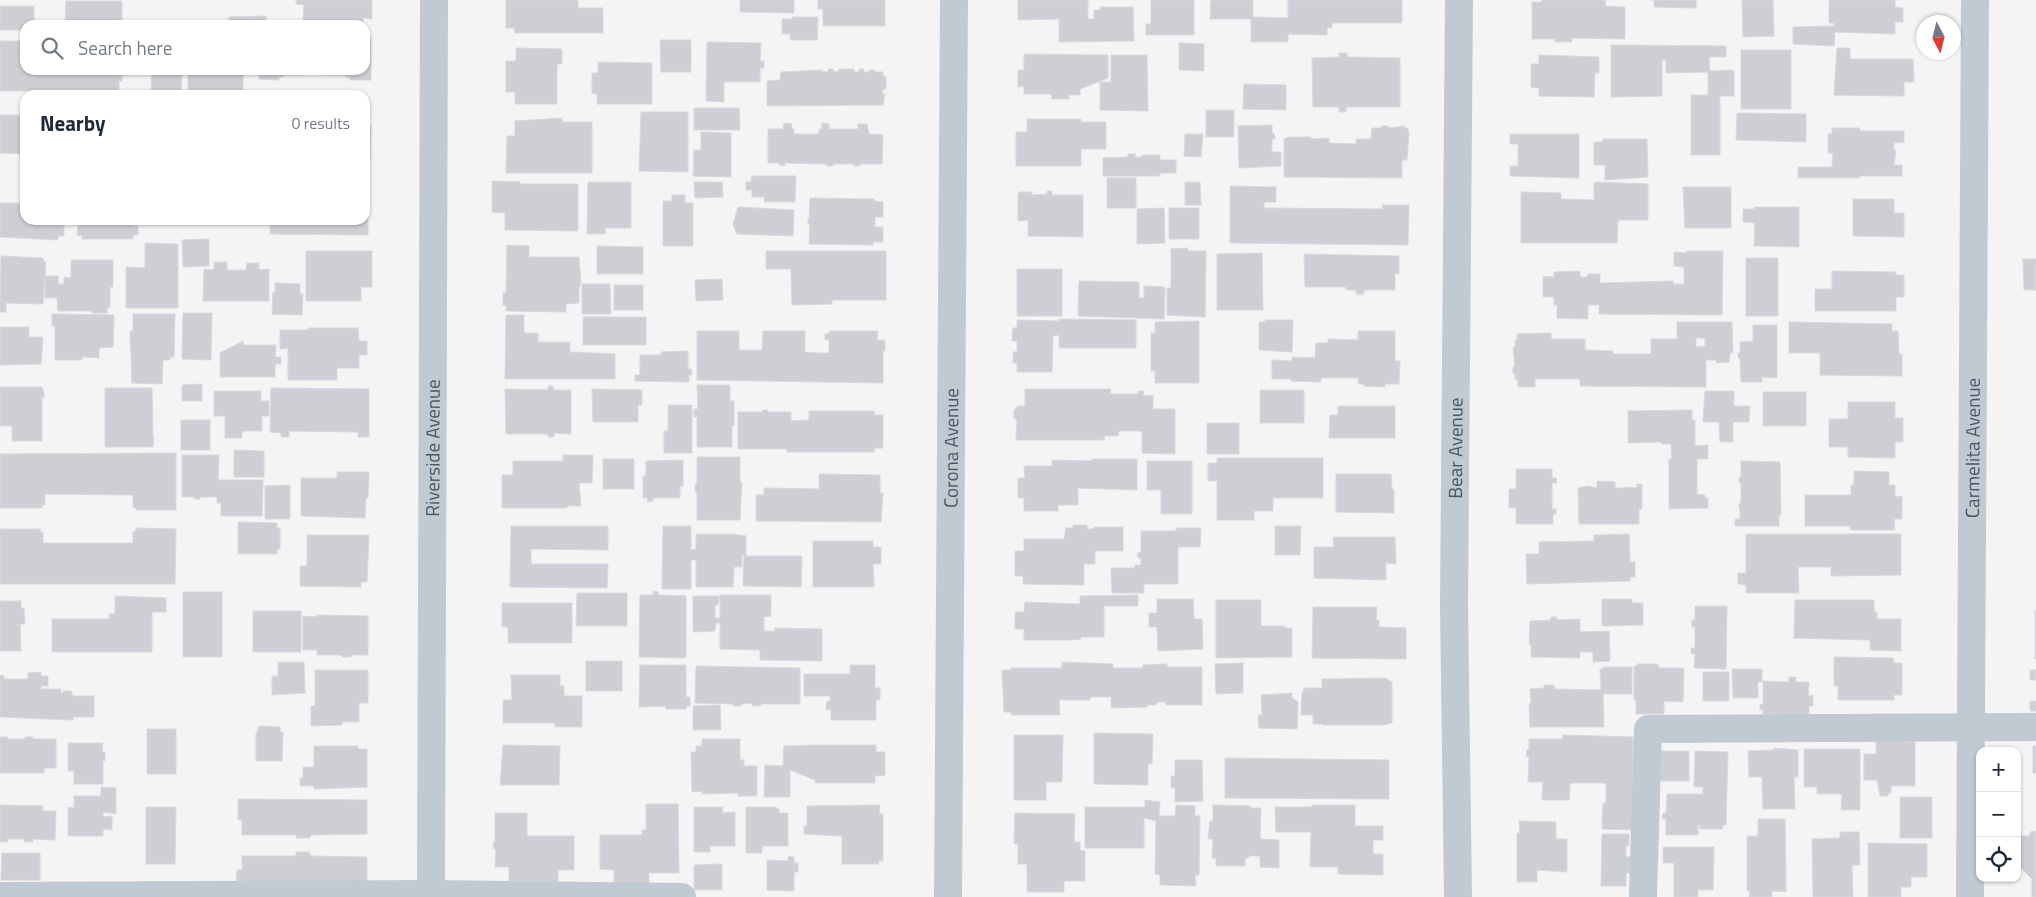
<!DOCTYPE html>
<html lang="en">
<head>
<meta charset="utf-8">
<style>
	body { margin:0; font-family:"Titillium Web",sans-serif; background:#f2f2f3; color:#1f2937 }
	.controls { position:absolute; right:15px; bottom:15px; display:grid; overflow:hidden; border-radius:10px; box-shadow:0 1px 4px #0004 }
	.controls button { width:45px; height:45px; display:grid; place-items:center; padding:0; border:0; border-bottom:1px solid #e0e1e3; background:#fff; color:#1f2937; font:25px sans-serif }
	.compass { position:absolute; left:1916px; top:15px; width:45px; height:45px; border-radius:50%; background:#fff; box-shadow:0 1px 4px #0004; rotate:173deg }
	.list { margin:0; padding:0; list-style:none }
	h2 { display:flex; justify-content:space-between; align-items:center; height:65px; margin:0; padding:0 20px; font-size:21px }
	h2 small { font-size:16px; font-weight:400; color:#747a83 }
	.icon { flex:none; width:28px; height:28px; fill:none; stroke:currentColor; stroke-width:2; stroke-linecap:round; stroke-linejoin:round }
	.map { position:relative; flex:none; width:2036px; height:897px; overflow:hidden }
	.search { position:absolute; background:#fff; box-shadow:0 1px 4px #0004; left:20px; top:20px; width:350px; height:55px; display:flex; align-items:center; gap:12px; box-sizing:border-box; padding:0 18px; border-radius:15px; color:#747a83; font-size:19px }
	.panel { position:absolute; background:#fff; box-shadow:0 1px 4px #0004; left:20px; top:90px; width:350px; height:135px; border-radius:15px }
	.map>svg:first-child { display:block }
	.building { fill:#cdcfd5; stroke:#d7d9de; fill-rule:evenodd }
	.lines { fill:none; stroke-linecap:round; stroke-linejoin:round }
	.minor { stroke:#c1cad2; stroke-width:28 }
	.labels { text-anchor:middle; stroke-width:5; stroke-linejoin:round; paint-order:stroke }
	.street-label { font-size:19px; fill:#4a5661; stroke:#fff }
</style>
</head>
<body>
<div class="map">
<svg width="2036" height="897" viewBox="0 0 2036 897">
	<rect width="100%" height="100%" fill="#f5f3f3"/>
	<path class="building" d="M296 0H372V19L363 18V25L307 24V21H303L304 5 296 4Z
		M506 0H578V8H603V33H515L514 28H506Z
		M740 0H794V13L740 12Z
		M818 0H885V26H823V9H818Z
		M1018 0H1088V19H1094V10H1100V7H1133L1134 41 1059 42V19L1018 20Z
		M1151 0H1194V35H1146V24H1151Z
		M1211 0H1253V17L1288 18V0H1402V23H1332V28H1327V35L1288 34V42H1251V19H1210Z
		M1542 0H1606L1605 6 1625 7V39L1572 38V42H1555V39H1532V2H1542Z
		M1650 0H1696V8L1654 7V0Z
		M1742 0H1773L1774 36 1743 37Z
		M1829 0H1895V7L1903 8V22H1895V34L1835 32 1834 46 1793 44V27L1834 26V23H1829Z
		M66 1H122V25H65Z
		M0 6H34V25H25V30H0Z
		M266 16V25H229V17Z
		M792 17H818L817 40H790V34H782V19H792Z
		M365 39H371V80H350V77H346V75H326V70H365Z
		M660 40H691V72H661Z
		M0 41H25V70H122V81H119V92H97V95L75 94 76 92H45V95H30V91H0Z
		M707 42 761 43 760 61H764V68H760V82H724V102L706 101Z
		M1179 43 1204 44V71L1179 70Z
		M1611 45 1726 46V57H1709L1710 71 1734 70V96H1720V155H1691V95H1708V72L1666 73V60H1662V96L1611 97Z
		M516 48 562 49V64H557V104H515V92H506V61H516Z
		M1837 48H1850V59H1913L1914 82H1904V96L1834 95Z
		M1741 50H1791V109H1741Z
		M1339 53H1347V57L1400 58V107H1346V112H1339V107H1313L1312 58 1339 57Z
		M1024 54 1108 55V78L1080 89V95H1069V99H1052L1051 94H1024V86L1018 87V70H1024Z
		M1111 55H1147L1148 111 1100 110V82H1111Z
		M1539 55 1599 57V73H1595L1594 97 1539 96V88L1531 87V64H1539Z
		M598 62 652 63V104H597V94L592 93V73H598Z
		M828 69H833V71L839 72V69H854V72H859V69H864V72H870L869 70H875V72H883V76H886V89H883L882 94H885L883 105 767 106V81L780 80 781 72 822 70V72H828Z
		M152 70H182L181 95H151Z
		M188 70H249V74H243V95H212V92H188Z
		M259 70H304L303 75H283V77H279V80L259 79Z
		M1244 84 1286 85V110L1243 109Z
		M694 108H739L740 130H694Z
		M1206 110H1234V137H1206Z
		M641 112H688V172L639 171Z
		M1737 113 1806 114V142L1736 140Z
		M0 115H25V154L0 153Z
		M562 118V122H592V173H506L507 136H515V121Z
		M1027 119H1081V122H1106V149H1081V166H1016V132H1027Z
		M784 123 792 124 791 129H794V134H819V129H822V123L829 124V129H858V124H867L869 134 883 135 882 164H860V166H854V164H833V166H826V164L785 163V166L779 165 780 163H768V129H783Z
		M365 125 371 126 370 160H365Z
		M1272 125V133H1274L1275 139H1272V152H1281V166L1239 168 1238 126Z
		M1381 126H1388V128L1405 126 1404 128H1408V132H1409L1407 160H1402V178L1284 177V139L1288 137H1311V139L1329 138V143L1356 144V139H1371L1372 128H1381Z
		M1832 128H1860V131H1904V142L1894 143V150H1896L1894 165H1902V176H1860L1859 178H1798V167H1832L1833 153H1828V134H1832Z
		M701 132 731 133V177L693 176 694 150H701Z
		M1185 134H1203L1201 157 1184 156Z
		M1510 134H1579V178L1510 176V166H1518V144H1510Z
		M1603 139H1647L1648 177 1605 180V165H1594V142H1603Z
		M1128 154H1135V157H1142V155H1160V160H1176V173H1160V176H1103V158L1128 157Z
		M752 176H796L795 202H764L765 197H752V190H746V182H751Z
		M1107 178H1136V208H1107Z
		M492 181 520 182V184H578V231L505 230V213L492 212Z
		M588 182H631V228H605L606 234H587Z
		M694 182H722L723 197 695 198Z
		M1185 182H1200L1201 205H1185Z
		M1594 182 1648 184V220H1618L1617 243H1521V192L1561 193V199L1594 200Z
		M1230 186 1276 187V202H1264V208L1383 209 1382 205H1409L1408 245 1230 243Z
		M365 187H368V235L270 234V220H365Z
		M1683 187H1731V228H1685Z
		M1047 191H1052V195H1083V237L1028 236V220L1018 221V195L1019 192H1032V195L1047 194Z
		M672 195H685V203H693V246H663V201H672Z
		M810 198 874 199V201L883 202V217H875V227H883V242H873V245L809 244 810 224H808V219H809Z
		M1853 199H1894V213H1904V237L1853 236Z
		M0 203H25V220H59V225L64 226V236H58V240L0 237Z
		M738 207 794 210 793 236 737 234 733 224Z
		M1754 207H1799V247L1754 246 1755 223 1743 222V209H1755Z
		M1164 208 1165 243 1137 244V209Z
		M1169 208H1199V239H1169Z
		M82 220H133V226H138V235H133V239H82V236L77 235 78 226 82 225Z
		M209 239V266L183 267 182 240Z
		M145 243 178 244V308H126V267L145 268Z
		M507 245 529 246V257H579L581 283 579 288V303L566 304V312L506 311V305L503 306V293H506Z
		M597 246 643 247V274H597Z
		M1188 248V251H1206L1205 317 1167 315V288H1171V249Z
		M306 251H372V287H361V301H306Z
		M766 251H886V300H832V304L792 305 791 269H766Z
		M1687 251H1723L1722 315 1599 314V305H1588V319L1557 318V305H1554V297H1543V276L1554 277V272L1580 271V277H1587L1588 274H1600V283L1673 281V284H1684V267L1674 266V252L1687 253Z
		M1262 253 1263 310H1217V254Z
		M1304 254 1399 256V274L1395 273V290H1364V294H1356V290H1346V287H1305Z
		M1 256 43 258 44 262H46L43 304 6 303V312H0Z
		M1746 258H1778V316H1746Z
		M2023 259H2036V290H2024Z
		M71 260H113V287H110V308H107V313H92V311H58L57 298H45V276H58V284H64V277L71 278Z
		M214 262H227V270H246L247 263H259V270L269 269V301H203L204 269 214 270Z
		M1017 269H1062V316H1017Z
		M1832 271 1896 272V275H1904V297H1896V311H1815V289H1832Z
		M722 279 723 300 696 301 695 280Z
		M1079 281 1139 282V298H1144V286L1165 287 1164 319 1078 316Z
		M275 283 300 284V294H303L302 315 272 314 273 292 275 293Z
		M582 284H610L611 314H582Z
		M614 285H643V310H614Z
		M183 313H212L211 360 182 359Z
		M52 314 114 315 113 347 99 348V358L82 357V360H55V326H52Z
		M133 314H175L174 357H170V360H163L162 384 132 383 130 331H133Z
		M506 315H524V333H538V342H570V352L615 354V379H505Z
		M583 317H646V345H583Z
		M1059 319 1136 320V348H1059V335L1053 336 1052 372H1017V363H1013V352H1017V341H1012L1013 328H1017V320L1059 321Z
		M1265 320H1293L1292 352 1259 350V322H1265Z
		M1199 321V383H1155V371H1151V333H1155V322Z
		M1677 322H1732L1733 353H1730L1729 362 1716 363V360H1706V387L1580 386V379H1535V387H1518V380L1515 379V373L1513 374V367H1515L1513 347H1515V340H1517V334L1551 333V339H1585V350L1613 351V354H1651V339H1677ZM1696 338H1705V346L1696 347Z
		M1789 322 1892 324V331H1898L1899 354H1902V376L1820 375V353H1789Z
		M1753 325H1777V378L1762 377V382H1741L1740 358H1738V353H1740V342L1753 341Z
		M0 327H29V337H41L43 338 41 364 0 365Z
		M308 328H358L359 341H367V355H359V368H337V380H288V348L280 349V330H308Z
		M697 331H739V350H762L763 331H805V352L817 353H829V340H825V334H829V331H878L877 340H885V351H883V383L697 380Z
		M1358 331H1395V361H1400L1399 384H1385V387L1364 386V384H1358V378H1320L1321 382 1291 381V379H1272V360L1292 361V357L1315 358 1316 343H1328V339L1358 340Z
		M243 341V345H276L275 357H281V364H275V377H220V353Z
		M688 351V369H691L692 375H689V382L635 381V375H640V355H661V352Z
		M202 384V401H182V385Z
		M697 385H730V401H734V425L732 426V447H697V417H694V409H698Z
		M548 386H553V390H571V434L554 433V437H548V434H506L505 389 548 390Z
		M0 387H42L45 397H42V441H12V426H0Z
		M105 388H152L153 438H154L153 447H105Z
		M271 388 369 389V437H358V432L289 431V437H281V433L270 432Z
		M592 389 642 390V405H638V422H593Z
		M1025 389H1111L1110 394H1138V391H1144L1143 396 1153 395V409H1175V454L1142 453V431H1119L1118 436H1104L1105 440H1016L1017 419H1014V409H1017V406H1025Z
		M1260 390H1304V423H1260Z
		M214 391H261V401H269V416H262V431H242V438H225V416H214Z
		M1705 391H1734V406H1750L1749 422H1733V442H1720L1719 422H1703Z
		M1763 392H1806V426H1763Z
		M1848 402H1895V418H1903V442H1895V458L1848 457V447H1829V419H1848Z
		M668 405H692V453H664V431H668Z
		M1338 406H1395V438H1329L1330 415H1338Z
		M762 410H768V412H791V421L809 420V411H874V415H883V448H874V452H787V449H738V412H762Z
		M1692 410V420H1695V446L1708 445V459H1697V494L1705 495V498H1708V508L1669 509V459H1672L1671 444H1662L1661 442 1628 443V411Z
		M181 420H210V450H181Z
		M1207 423H1239V454H1207Z
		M234 450 264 451V477H234Z
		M176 453V510H136V508L133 507V495L45 494V505H42V508H0V454Z
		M182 455H219L218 480H263L262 516H221V503H217V497H200V499H194V497H182Z
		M563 455H593L592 483H579L581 506H567V508H502V475H513V461H563Z
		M697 457H740V482H742L740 520H697V492H695V484H697Z
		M1217 458H1323V498H1273V511H1254V520H1217V481H1208V463H1217Z
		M603 459H634V489H603Z
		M1092 459H1137V490L1078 488V505H1058V511H1024V498H1018V478H1025L1024 466H1052V460L1092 461Z
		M683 460V486H680V498H653V501L647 502 648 498H643V476H646V461Z
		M1147 461H1192V514H1161V490H1147Z
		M1741 461 1780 462 1781 515H1779V526H1735V519H1740V509H1739V504L1741 503V483H1739V477H1741Z
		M1516 469H1552V478H1556L1557 483H1552V509H1556V514H1553V524H1516V508H1509V489H1516Z
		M1854 471 1889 472V485H1895V497L1902 496V519H1894L1895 530H1850V526H1805V495H1851V485H1854Z
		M337 472H369L368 498H366L365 518 301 516V478H337Z
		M819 474 880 475V493H883L881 522 756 521V495H764V488L819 489Z
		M1336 474H1391L1392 489 1394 490V513L1336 512Z
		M1597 481 1615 482V488H1624L1625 487 1637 488V484H1642V509H1639V524H1579L1578 488 1587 486 1597 488Z
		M290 485V519H265V486Z
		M238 522 277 523V528H280V549H277V554H238Z
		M1073 525H1087V529H1094V527H1123V551H1095V564H1084V585L1023 584V576H1015V551H1024V539H1064L1066 528H1073Z
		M511 526H608V550L531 549V564H608L607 588 510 587Z
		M663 526H691V550L696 549V534H733L746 536V556H802L801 587 743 586 744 555H742V567H734L733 587H696V560H691V589H662Z
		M1275 526H1301L1300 555H1275Z
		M136 528 176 529 175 584H0V529H40V532H43V543H133V532L136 531Z
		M1176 528H1201L1200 547H1178V584H1144V593H1112L1111 568H1135V565H1141V558H1138V553L1141 552V531H1176Z
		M1629 534 1630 562H1635V577H1630V581L1527 584 1526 554H1539V542L1594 541V535Z
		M1746 534H1901V575L1831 576V567H1798L1799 593H1746V585L1738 584V573H1746Z
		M307 535H369L367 582H361V587L300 586V566H307Z
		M1333 537H1395L1396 564 1386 563V580L1314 578V547H1334Z
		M813 541H873V547H881V564H873L874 587H813Z
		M653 591 658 592V595L686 596V658L639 657 640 595H653Z
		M183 592H222V657H183Z
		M577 593H627V626H576Z
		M720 595H771V616L764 617V631H775V628L822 629V661L760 660V650L720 649V623H716L715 631 693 632V596H719L718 605H715V618H720Z
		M1138 595V606H1104V637H1081V639L1072 640H1024V629H1015V612H1024L1025 602 1080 604V596Z
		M115 596 166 598V612H152V652H52V619H109V614H115Z
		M1157 599H1193L1194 619H1202L1203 649 1158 651 1157 627H1149V613H1157Z
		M1602 599H1632V603H1643V625L1602 626Z
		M1216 600H1261V626H1285L1284 628H1292V657L1216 658Z
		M1795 600H1874V612H1877V619H1901V651L1870 650V640L1794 638Z
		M0 601H21V608H24L25 624H20L21 651H0Z
		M502 603H572V643H508V627H502Z
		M1695 606H1727L1726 669 1694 668 1695 654H1691V648H1695V627H1692V620H1695Z
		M1313 607H1377L1376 620H1379V627L1406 628V659L1312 658Z
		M2035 610H2036V659H2035Z
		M253 611H301V652H253Z
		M317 615 368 616V655H351V657H342V655H317V650H303V616L317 617Z
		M1551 617H1557V620L1580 619V632L1609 631 1610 661 1593 662V652H1580V658L1531 657V645L1529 644 1530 621 1551 620Z
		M1834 657 1893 658 1894 663H1902V695H1894V700H1838V686H1834Z
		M586 661H622V691H586Z
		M278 662H304L305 693 272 695V676H278Z
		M1062 662 1113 664V668H1143V665L1167 664V667H1202V705H1166V702H1157L1156 705H1147V707L1111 708V697H1090V700H1059L1060 715H1011V712H1004L1002 670H1011V668H1062Z
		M1243 663V693L1216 694 1215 664Z
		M1637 664H1657L1660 668H1684L1683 702 1664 701V714H1636V700H1634V666H1637Z
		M640 665H686V697H690V706H686V709H666V706L639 707Z
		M850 665H875V688H880V700H876V720H831V709L826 710 827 701H830V696H804V674H850Z
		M696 666 800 668V704H761V706H752V703L741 704V706H733V704L695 703Z
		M1603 667H1632V694H1603L1604 727H1530L1529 704 1531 702 1530 689 1544 688V685H1554V689L1601 690 1600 669H1603Z
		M1732 669H1762V682H1758V698H1733Z
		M315 670H368V703H359V722H342V725L311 726V706H315Z
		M2030 670H2036V680H2030Z
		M41 672V676H48V686H41V689H61V693H63V691H71L73 696H94V717H73V720L0 717V675L4 676V679H28V673Z
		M1703 672H1729V701H1703Z
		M511 675H560V686H564V696H582V727H555V723H503V700H512Z
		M1789 677H1796V682H1809L1808 696 1813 695V706H1809V715L1763 714V710H1760V704L1763 705V681L1789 682Z
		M1385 678 1392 682V723L1384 725H1323L1322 724H1313V715H1301L1302 693H1303L1304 688H1322V679Z
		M1292 693V698L1298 702 1297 729 1259 728 1258 715H1262L1261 695Z
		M2030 701H2036V711H2030Z
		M720 705 721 730H693V706Z
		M258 726 280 727V732H283L282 761H256V732H258Z
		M147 729H176V774H147Z
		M1094 733 1153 734 1152 764H1148V785L1094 784Z
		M1014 735H1063L1062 782H1046V800H1014Z
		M1563 735 1633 737V830L1602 829 1603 803H1606V783H1570L1569 800H1542L1543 782H1528L1529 756 1526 757 1527 750H1529V739H1562Z
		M0 737H8V739H25V737H33V739H56V768H44V773H0Z
		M702 739H740V760H744V766H757V796H738V793L702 794V791L692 792 691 752H696V746H702Z
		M1876 741 1915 742V786H1891V793H1888V796H1880L1877 780H1864V754H1876Z
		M68 743H103L102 752H105V761H103V784H74V771H68Z
		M503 745 560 746 559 785H500Z
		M817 745H876V752H885V775L875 776V783H815V780L790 770V797H764L765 765 783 766 784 746Z
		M314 746H358V749H367V787L314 789V786H300V778L303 777V767H314Z
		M2033 746H2036V773H2033Z
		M1774 748 1798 750V777H1794L1795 809H1763L1762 777H1749L1748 751 1774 750Z
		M1804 749H1860V810H1841L1842 794H1817V787H1804Z
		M1660 751H1689V781H1660Z
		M1695 751 1728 752 1726 825H1723L1722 829H1700V826L1698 825V835H1666V819H1662L1663 813H1666L1667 794H1703V787H1694Z
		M1225 758 1389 760V799L1225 798Z
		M1175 760H1202L1203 801 1175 802V788L1171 787V776H1175Z
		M101 787 116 788V814L103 812V817L112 816V830L103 829V836H68V807L74 808V796H101Z
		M1900 797H1932V838H1900Z
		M238 799 367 800V834L311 835 310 838H296L297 835H242V820H238Z
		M1145 800 1160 802 1159 816H1175L1176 805 1195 806V816H1200L1199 875H1195L1196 886 1160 885V875L1155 874 1156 821 1144 818V848H1085V807H1145Z
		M646 804H678L679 873H649V888H614V870L600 869V835H642V830H646Z
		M0 805 43 806V811H56L55 840 32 839 33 842H25L24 839H8V842H0Z
		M880 805 879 814H883V861H878L879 864H842V836L804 834V826H807V806Z
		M1213 805 1250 806 1249 808H1261L1260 839 1279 840V868L1260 867V856H1249V858H1245V866H1216V858H1212L1213 839H1208L1210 821H1213Z
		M1312 805H1355V826H1383V840H1373V854H1383V875L1338 874V867H1310L1311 832H1276L1275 807H1312Z
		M146 807H176L175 864H146Z
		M694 807H723L722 813 735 812V846H710V852H694Z
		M746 807H775L779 809V813H788V846H762V853H746Z
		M495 813H527V836H574V870H558V888H509V867H495L496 849H494L493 842H495Z
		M1015 813 1075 814 1074 842H1080V850L1085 851V881H1064V892H1027V864H1018V844H1014Z
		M1758 819H1785L1786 892 1772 891V897H1749L1750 891H1747V836H1758Z
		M1519 821 1556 822V839H1567V872L1537 870V882H1517V833H1520Z
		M2036 831V897H2032V879L2022 869H2017V836H2030V832Z
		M1840 832H1859L1860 865H1852L1853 897H1813L1812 839 1840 838Z
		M1602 834H1629V846H1626V857H1631V873H1626V886H1601Z
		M1868 843 1927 844V877H1911V887H1901V897H1868Z
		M1663 847H1714L1713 890H1698V897H1674V863H1663Z
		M296 852H310V856L367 857V891L236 889 237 870H242V856H296Z
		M2 853H40V880H1Z
		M788 856 794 857V863H798V872H794V891L767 890V860L788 861Z
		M722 864V890H694V865Z"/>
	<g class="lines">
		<g class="minor">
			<path d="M0 896 431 894 682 897"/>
			<path id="s1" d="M431 897 434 0"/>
			<path id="s2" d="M948 897 954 0"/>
			<path id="s3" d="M1458 897 1454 605 1459 0"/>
			<path d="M1643 897 1648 729 2036 727"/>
			<path id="s4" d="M1970 897 1975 0"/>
		</g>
	</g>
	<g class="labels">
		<g class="street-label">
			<text dy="7" stroke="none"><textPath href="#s1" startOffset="449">Riverside Avenue</textPath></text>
			<text dy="7" stroke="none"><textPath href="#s2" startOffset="449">Corona Avenue</textPath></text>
			<text dy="7" stroke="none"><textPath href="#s3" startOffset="449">Bear Avenue</textPath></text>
			<text dy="7" stroke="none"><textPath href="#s4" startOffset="449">Carmelita Avenue</textPath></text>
		</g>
	</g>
</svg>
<div class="controls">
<button>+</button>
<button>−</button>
<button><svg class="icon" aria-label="locate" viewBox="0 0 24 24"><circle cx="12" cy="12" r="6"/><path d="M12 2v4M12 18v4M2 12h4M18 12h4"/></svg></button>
</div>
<svg class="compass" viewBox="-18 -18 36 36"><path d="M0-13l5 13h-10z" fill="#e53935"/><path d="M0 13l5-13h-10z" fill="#747a83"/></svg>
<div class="search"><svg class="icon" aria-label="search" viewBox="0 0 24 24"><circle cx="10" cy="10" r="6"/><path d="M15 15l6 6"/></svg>Search here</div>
<section class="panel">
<h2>Nearby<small>0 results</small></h2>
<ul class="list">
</ul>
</section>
</div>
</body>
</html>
